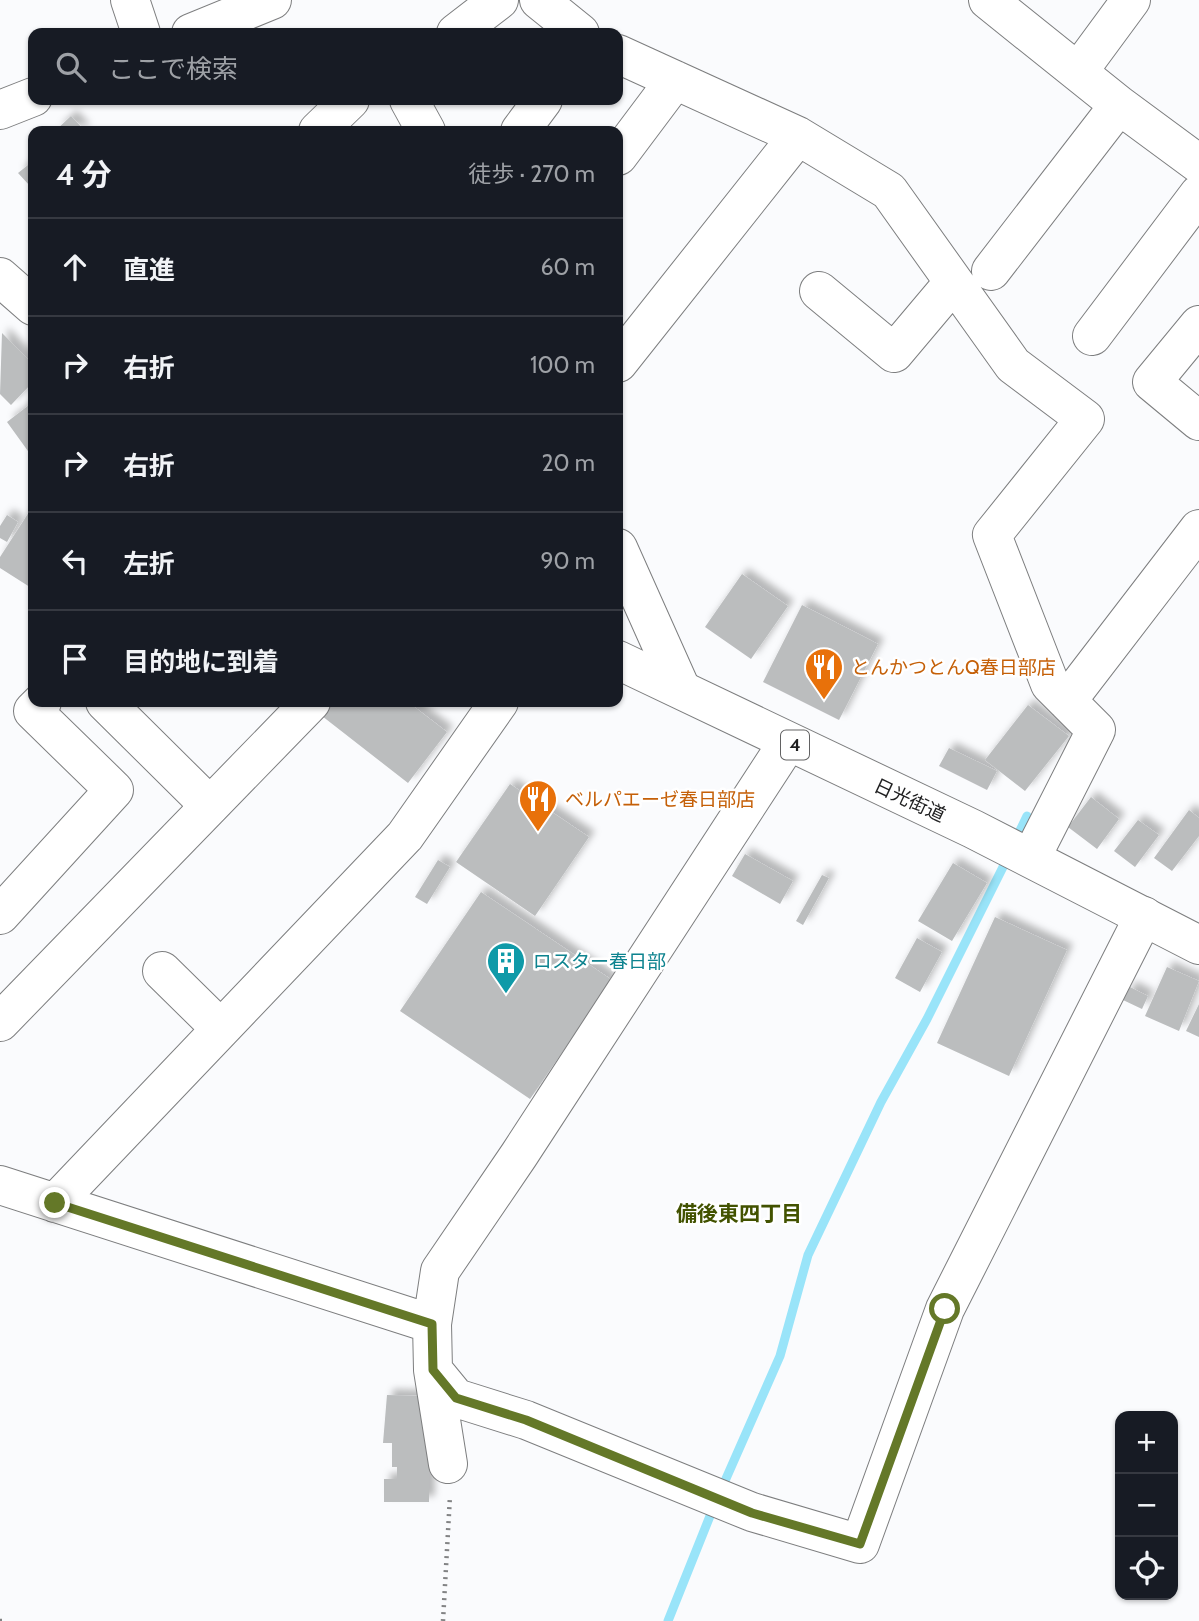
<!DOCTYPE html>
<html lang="ja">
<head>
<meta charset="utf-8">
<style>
	body { margin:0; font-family:Cabin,"Noto Sans JP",sans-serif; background:#20242c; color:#f1f3f6 }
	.controls { position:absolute; right:21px; bottom:21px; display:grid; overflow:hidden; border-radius:14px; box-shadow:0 2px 5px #0004 }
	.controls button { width:63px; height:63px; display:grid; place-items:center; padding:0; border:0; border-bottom:2px solid #363941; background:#171b24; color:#f1f3f6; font:35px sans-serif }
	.stop { position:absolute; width:21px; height:21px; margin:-16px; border:5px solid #647828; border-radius:50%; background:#fff }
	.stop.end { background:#647828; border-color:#fff; box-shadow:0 2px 7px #0008 }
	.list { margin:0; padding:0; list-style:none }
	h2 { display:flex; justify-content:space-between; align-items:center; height:91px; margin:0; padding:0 28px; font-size:30px }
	h2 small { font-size:23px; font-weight:400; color:#9ea1a6 }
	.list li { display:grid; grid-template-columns:46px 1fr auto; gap:21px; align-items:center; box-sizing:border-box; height:98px; padding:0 28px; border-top:2px solid #363941 }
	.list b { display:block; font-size:26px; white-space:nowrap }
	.list em { font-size:23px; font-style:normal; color:#9ea1a6 }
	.icon { flex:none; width:38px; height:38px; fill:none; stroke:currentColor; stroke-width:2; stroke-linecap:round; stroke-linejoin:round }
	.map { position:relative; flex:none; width:1199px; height:1621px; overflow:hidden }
	.search { position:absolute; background:#171b24; box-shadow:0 2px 5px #0004; left:28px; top:28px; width:595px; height:77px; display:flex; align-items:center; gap:18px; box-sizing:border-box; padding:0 24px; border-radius:14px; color:#9ea1a6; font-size:26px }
	.panel { position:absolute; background:#171b24; box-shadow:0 2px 5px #0004; left:28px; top:126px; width:595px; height:581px; border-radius:14px }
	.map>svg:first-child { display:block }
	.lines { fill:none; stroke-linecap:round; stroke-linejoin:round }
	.stream { stroke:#99e4f9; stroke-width:9 }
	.building { fill:#bbbdbe; filter:url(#shadow) }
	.minor-casing { stroke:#7d7e7f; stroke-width:40 }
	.highway-casing { stroke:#7d7e7f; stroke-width:40 }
	.path { stroke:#828384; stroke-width:4.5; stroke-dasharray:2 5; stroke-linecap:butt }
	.minor { stroke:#fff; stroke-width:38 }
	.highway { stroke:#fff; stroke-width:38 }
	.route { stroke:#647828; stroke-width:9 }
	.labels { text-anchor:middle; stroke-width:5; stroke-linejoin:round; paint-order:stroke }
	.shield { fill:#fff; stroke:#626263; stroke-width:2 }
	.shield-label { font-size:18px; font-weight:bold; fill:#1f1f20 }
	.food-label { font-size:19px; fill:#c56008; stroke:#fff; text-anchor:start }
	.street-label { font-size:19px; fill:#1f1f20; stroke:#fff }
	.culture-label { font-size:19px; fill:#0d838f; stroke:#fff; text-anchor:start }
	.neighbourhood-label { font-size:21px; font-weight:bold; fill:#425200; stroke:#fff }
</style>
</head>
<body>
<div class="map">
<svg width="1199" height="1621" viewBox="0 0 1199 1621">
	<defs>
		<filter id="shadow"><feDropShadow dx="6" dy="-6" stdDeviation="3.5" flood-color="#0004"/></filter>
	</defs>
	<rect width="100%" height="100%" fill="#fafbfd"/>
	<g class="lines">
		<path class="stream" d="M1015 841 1027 816
			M721 1490 780 1356 808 1255 881 1102 927 1019 1008 857
			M668 1621 714 1506"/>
	</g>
	<path class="building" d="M71 116 85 131H55Z
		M33 161V183L30 186 18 173Z
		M2 333 33 364V382L11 405 0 394Z
		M33 402V458L7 422Z
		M33 506V589L0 568V557Z
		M7 515 18 522 7 542 0 538V526Z
		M742 574 788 606 751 659 705 627Z
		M802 605 878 644 839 720 763 682Z
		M333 702H408L447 732 408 783 322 716Z
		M1028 705 1069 736 1025 791 985 760Z
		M949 748 997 771 987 790 939 766Z
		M510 784 589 837 535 916 456 862Z
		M1091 797 1119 819 1097 849 1068 827Z
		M1189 810 1199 818V836L1172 871 1154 858Z
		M1138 820 1159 835 1135 867 1114 851Z
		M745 854 793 881 780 904 732 876Z
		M438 860 450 867 427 904 415 897Z
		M953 863 987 883 952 941 918 921Z
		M822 875 829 878 803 925 796 921Z
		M481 892 612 980 530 1099 400 1011Z
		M995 917 1067 950 1009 1076 937 1043Z
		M917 938 942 952 920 992 895 978Z
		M1167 967 1199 981 1179 1031 1145 1016Z
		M1130 987 1148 996 1142 1009 1123 1000Z
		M1199 1004V1037L1186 1031Z
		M387 1395 422 1396 421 1419H429V1502H384V1479H397V1467H392V1443H383Z"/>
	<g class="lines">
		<defs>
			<path id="minor" d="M130 0 141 33
				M539 0 580 33
				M988 0 1119 105 1199 164
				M191 33 272 0
				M456 33 499 0
				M618 54 798 136 889 191 1013 365 1085 419 992 535 1050 684 1096 730 1031 858
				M1078 72 1131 0
				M409 100 426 131
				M0 110 33 97
				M318 131 350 100
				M520 131 543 100
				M618 156 675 80
				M991 271 1119 105
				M819 291 894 353 953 283
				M1199 325 1152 382 1199 421
				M1092 336 1199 194
				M618 363 798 136
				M618 548 681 689
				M1067 701 1199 529
				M105 702 210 806
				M788 742 519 1155 440 1271 432 1324 433 1370 456 1398 526 1420 752 1512 860 1544 945 1309 1144 916
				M0 915 114 790 33 711 42 702
				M162 971 221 1029
				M0 1022 311 702
				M0 1185 432 1324
				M55 1203 405 836 499 702
				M433 1370 448 1464"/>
			<path id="highway" d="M0 277 33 306
				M618 660 973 829 1199 945"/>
		</defs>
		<use href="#minor" class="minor-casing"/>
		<use href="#highway" class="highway-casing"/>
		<path class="path" d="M0 1621H4
			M443 1621 450 1496"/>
		<use href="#minor" class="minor"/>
		<use href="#highway" class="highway"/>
	</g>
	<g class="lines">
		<path class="route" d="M55 1203 432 1324 433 1370 456 1398 526 1420 752 1513 860 1544 945 1309"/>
	</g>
	<defs>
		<symbol id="restaurant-pin" viewBox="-11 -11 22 30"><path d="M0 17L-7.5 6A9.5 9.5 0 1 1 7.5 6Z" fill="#e8710a" stroke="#fff"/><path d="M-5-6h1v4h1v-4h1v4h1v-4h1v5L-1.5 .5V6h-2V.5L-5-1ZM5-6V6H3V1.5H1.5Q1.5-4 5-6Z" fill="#fff"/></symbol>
		<symbol id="building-pin" viewBox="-11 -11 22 30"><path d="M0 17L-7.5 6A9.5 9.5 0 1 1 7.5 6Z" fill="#0f9aa8" stroke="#fff"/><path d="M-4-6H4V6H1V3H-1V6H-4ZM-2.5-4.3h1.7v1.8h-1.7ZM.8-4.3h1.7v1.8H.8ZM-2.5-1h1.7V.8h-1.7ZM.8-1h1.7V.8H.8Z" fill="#fff"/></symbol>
	</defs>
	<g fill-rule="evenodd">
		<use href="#restaurant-pin" x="802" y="645" width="44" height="60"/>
		<use href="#restaurant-pin" x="516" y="777" width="44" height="60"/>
		<use href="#building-pin" x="484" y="939" width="44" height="60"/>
	</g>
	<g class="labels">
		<rect class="shield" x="781" y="730.5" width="28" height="29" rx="5"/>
		<g class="shield-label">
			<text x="795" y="751">4</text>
		</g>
		<g class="food-label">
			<text x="851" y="674">とんかつとんQ春日部店</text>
			<text x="565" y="806">ベルパエーゼ春日部店</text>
		</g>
		<g class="street-label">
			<text transform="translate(910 800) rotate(25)" y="7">日光街道</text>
		</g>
		<g class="culture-label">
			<text x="533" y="968">ロスター春日部</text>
		</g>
		<g class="neighbourhood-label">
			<text x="739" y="1221">備後東四丁目</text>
		</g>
	</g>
</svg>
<div class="controls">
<button>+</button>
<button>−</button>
<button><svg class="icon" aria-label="locate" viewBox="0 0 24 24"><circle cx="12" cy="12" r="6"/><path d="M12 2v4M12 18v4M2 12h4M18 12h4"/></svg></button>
</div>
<div class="stop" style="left:945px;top:1309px"></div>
<div class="stop end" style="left:55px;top:1203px"></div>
<div class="search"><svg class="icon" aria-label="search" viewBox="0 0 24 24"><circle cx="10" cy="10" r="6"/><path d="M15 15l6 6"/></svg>ここで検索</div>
<section class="panel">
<h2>4 分<small>徒歩 · 270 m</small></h2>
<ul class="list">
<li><svg class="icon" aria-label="ahead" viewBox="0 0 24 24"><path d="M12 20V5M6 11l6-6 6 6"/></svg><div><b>直進</b></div><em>60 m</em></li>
<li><svg class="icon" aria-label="right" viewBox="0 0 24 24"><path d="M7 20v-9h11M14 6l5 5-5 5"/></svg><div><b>右折</b></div><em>100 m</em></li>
<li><svg class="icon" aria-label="right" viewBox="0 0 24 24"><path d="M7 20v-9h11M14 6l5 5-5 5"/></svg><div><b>右折</b></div><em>20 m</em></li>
<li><svg class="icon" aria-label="left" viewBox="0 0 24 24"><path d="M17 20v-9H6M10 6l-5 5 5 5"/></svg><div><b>左折</b></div><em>90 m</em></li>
<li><svg class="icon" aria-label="arrive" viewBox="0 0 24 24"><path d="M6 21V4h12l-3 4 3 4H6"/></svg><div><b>目的地に到着</b></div></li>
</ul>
</section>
</div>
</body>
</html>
